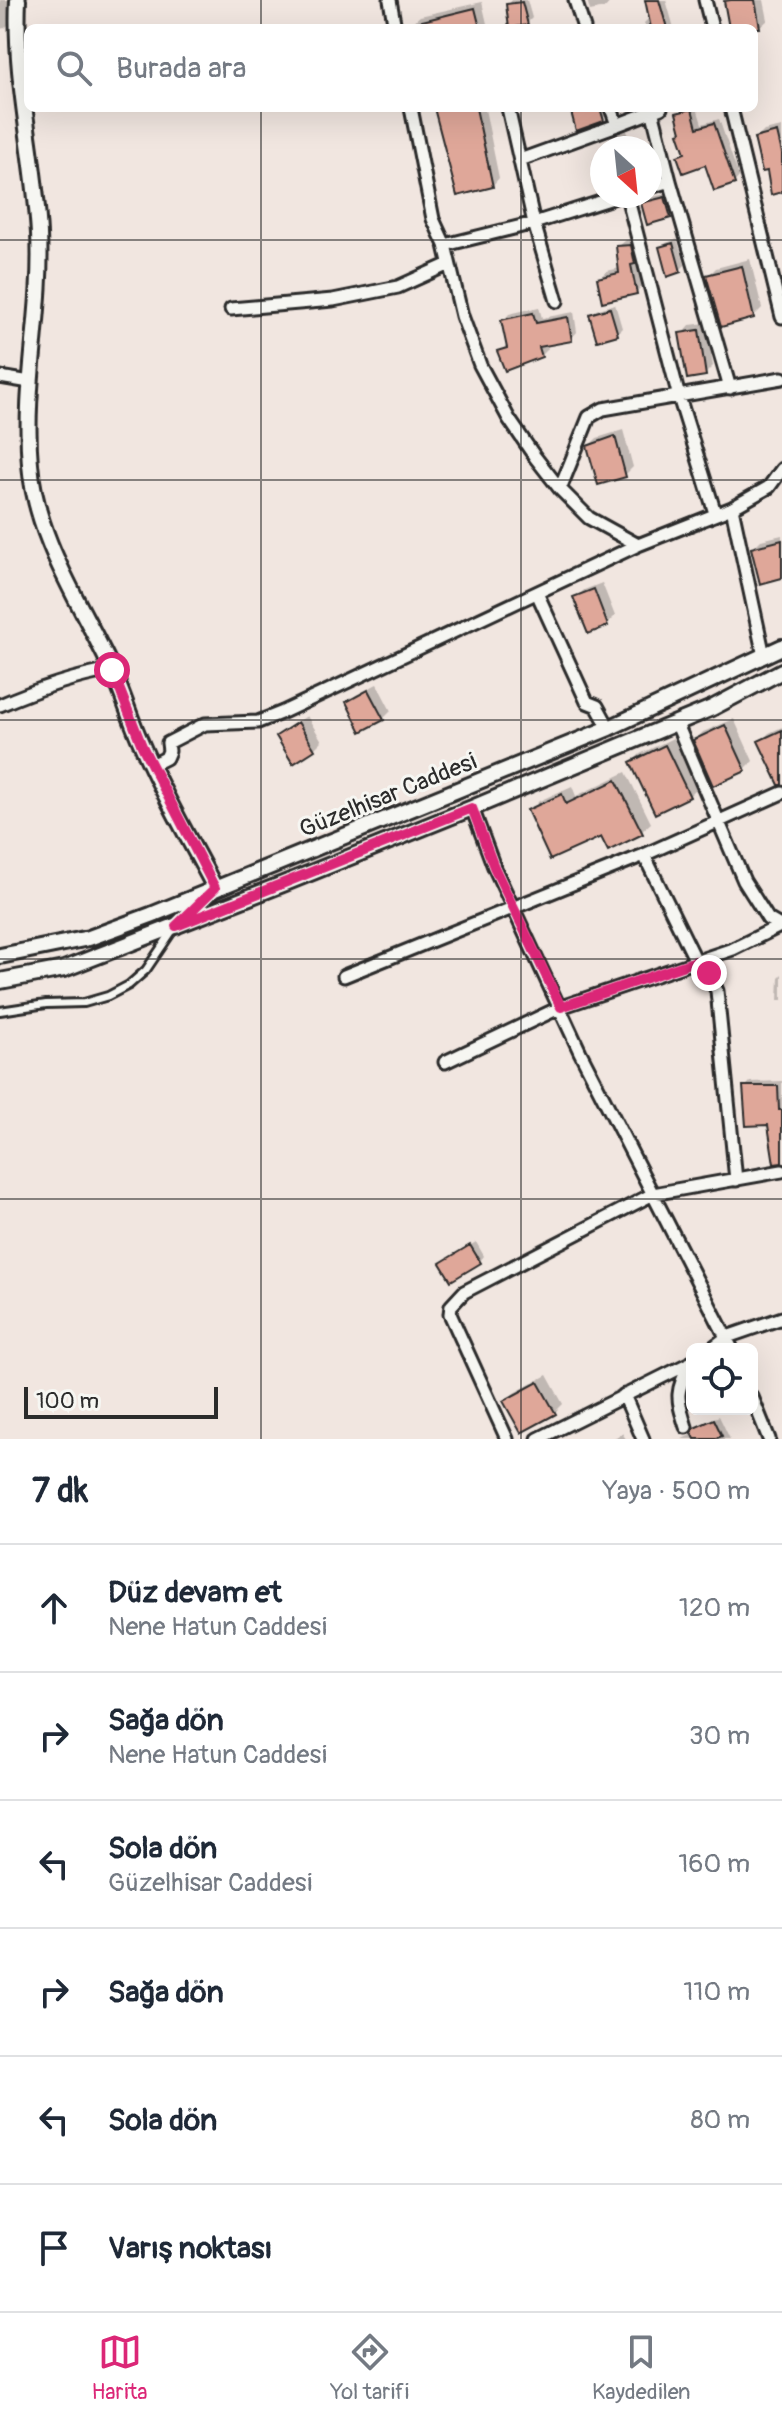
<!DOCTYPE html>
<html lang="tr">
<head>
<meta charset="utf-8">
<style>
	body { margin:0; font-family:Pangolin,sans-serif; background:#f6f6f7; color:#1f2937 }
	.controls { position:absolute; right:24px; bottom:24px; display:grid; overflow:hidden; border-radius:12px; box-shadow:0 8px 32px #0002 }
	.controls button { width:72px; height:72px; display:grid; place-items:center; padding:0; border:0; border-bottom:2px solid #e0e1e3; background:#fff; color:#1f2937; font:40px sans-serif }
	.compass { position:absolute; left:590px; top:136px; width:72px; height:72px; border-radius:50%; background:#fff; box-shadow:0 8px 32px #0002; rotate:153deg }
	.scale { position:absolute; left:24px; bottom:20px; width:194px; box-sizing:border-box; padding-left:8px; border:4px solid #2b2b2b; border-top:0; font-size:22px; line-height:28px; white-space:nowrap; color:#2b2b2b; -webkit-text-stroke:6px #f6f6f2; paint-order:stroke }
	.stop { position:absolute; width:24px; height:24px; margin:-18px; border:6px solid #db2777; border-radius:50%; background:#fff }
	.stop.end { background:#db2777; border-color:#fff; box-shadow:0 2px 8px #0008 }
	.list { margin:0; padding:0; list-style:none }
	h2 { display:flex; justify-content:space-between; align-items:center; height:104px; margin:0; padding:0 32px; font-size:34px }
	h2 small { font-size:26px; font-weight:400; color:#747a83 }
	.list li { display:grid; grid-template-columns:52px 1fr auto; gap:24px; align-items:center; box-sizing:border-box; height:128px; padding:0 32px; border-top:2px solid #e0e1e3 }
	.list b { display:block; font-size:30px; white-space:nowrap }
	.list p { margin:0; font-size:26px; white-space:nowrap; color:#747a83 }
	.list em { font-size:26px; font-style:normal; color:#747a83 }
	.icon { flex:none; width:44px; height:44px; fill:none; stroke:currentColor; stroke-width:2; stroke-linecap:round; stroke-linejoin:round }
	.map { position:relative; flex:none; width:782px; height:1439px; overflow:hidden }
	.search { position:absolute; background:#fff; box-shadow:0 8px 32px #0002; left:24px; right:24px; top:24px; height:88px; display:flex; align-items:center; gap:20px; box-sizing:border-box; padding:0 28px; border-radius:12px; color:#747a83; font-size:30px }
	.sheet { height:872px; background:#fff }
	nav { display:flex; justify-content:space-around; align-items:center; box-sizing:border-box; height:112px; border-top:2px solid #e0e1e3; background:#fff; font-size:22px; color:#747a83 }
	nav a { display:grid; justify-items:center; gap:4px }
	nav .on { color:#db2777 }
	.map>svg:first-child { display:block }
	.shadow { fill:#0003 }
	.building { fill:#dfa799; stroke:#2b2b2b; stroke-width:2 }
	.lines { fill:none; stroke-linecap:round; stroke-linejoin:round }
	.service-casing { stroke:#2b2b2b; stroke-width:12 }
	.minor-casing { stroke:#2b2b2b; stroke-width:17 }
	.tertiary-casing { stroke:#2b2b2b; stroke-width:20 }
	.service { stroke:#f6f6f2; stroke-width:6 }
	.minor { stroke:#f6f6f2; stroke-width:11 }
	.tertiary { stroke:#f6f6f2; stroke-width:14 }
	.route { stroke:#db2777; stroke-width:10 }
	.grid { fill:none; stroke:#2b2b2b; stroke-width:2; stroke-opacity:0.55 }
	.labels { text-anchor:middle; stroke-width:6; stroke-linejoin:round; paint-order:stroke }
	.street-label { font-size:24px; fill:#2b2b2b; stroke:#f6f6f2 }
</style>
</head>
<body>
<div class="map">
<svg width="782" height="1439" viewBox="0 0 782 1439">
	<rect width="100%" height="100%" fill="#f1e6e0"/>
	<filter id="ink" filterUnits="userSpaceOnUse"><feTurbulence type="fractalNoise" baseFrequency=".0125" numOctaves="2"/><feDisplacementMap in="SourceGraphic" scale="16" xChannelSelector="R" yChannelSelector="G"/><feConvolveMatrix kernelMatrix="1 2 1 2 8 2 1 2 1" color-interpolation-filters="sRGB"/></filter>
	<g filter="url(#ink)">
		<path class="shadow" d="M0 0H9L13 20 5 28 0 29Z
			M512 0H527L532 18 527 23 508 5Z
			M587 0H609L610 2 605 8 590 11Z
			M647 0H666L674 28H646L644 23 650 17Z
			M728 0H764L768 20 759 28H731L726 2Z
			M482 2 488 28H414L412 23 420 16Z
			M436 108H462L463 115 485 109 499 178 492 186Z
			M572 108H610L611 111 602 119Z
			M697 108 702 124 719 119 739 177 734 183 707 163 680 157 685 152 683 131 678 114 683 109Z
			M782 127V190L768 169 757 138 764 131Z
			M627 130 631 148H612L609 138 614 133Z
			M602 153V182L600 183 593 159Z
			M670 193 675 212 670 217 643 203 648 198Z
			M638 239V258L643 285 636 292 599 278 607 271 620 268 618 247 626 240Z
			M677 239 685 265 680 270 661 248 666 243Z
			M750 259 762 308 753 317 708 276 716 268Z
			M615 304 622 328 617 333 591 315 596 310Z
			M539 307 542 318 574 312 577 332 571 339 546 343 548 349 541 356 500 352 508 344 503 321 509 314Z
			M706 323 713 366 705 374 682 334 690 325Z
			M623 430 633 467 625 475 589 446 597 438Z
			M782 535V576L753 548 761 540Z
			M602 583 615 616 607 624 576 598 584 590Z
			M377 684 391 711 383 719 348 703 356 695Z
			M307 716 322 741 314 749 279 736 287 728Z
			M734 719 753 761 745 769 695 740 703 732Z
			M782 727V774L761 741 769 733Z
			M673 738 697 788 689 796 632 762 640 754Z
			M626 772 651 823 641 832 602 834 530 811 539 801 572 786 576 796Z
			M782 974V1000H778L779 977Z
			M782 1081V1161L769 1123 745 1087 750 1082Z
			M476 1242 484 1256 480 1261 447 1259Z
			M547 1375 563 1404 555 1412 506 1401 514 1393Z
			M719 1416 730 1439H682L695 1433 702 1424Z
			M622 1433 626 1439H613Z"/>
		<path class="building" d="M645 0H659L667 28H651Z
			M731 0H755L760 28H729L724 1Z
			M522 2 528 25 509 28 506 4Z
			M475 8 480 28H411L410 24Z
			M434 108H476L493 187 457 196Z
			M570 108H600L604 121 576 131Z
			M692 109 697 128 714 123 735 184 714 191 705 165 683 173 677 156 685 153 678 133 681 132 676 113Z
			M777 132 782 153V192L771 195 767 171 762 172 754 138Z
			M665 197 671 218 647 225 641 203Z
			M673 243 681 272 667 277 659 247Z
			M631 245 635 264 631 265 637 294 602 302 597 278 619 273 616 246Z
			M742 266 754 318 721 327 706 275Z
			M610 308 618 335 597 341 589 314Z
			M533 313 536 323 568 317 572 341 539 347 542 357 505 371 497 351 507 348 501 320Z
			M699 330 706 376 687 379 679 333Z
			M615 436 626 477 598 485 587 446Z
			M782 540V578L760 584 751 548Z
			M594 589 608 626 588 634 573 597Z
			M368 690 384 720 361 732 346 702Z
			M298 722 315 750 293 764 276 736Z
			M725 725 746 771 713 786 693 740Z
			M782 730V785H779L758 741Z
			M665 745 690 797 655 814 630 762Z
			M616 780 643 834 608 851 601 837 550 860 527 810 562 794 566 804Z
			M743 1086H778L779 1110H782V1163L774 1164 768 1125 746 1126Z
			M470 1245 481 1263 451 1281 440 1263Z
			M538 1382 556 1414 521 1433 503 1401Z
			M714 1419 722 1436 715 1439H695L692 1433 694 1428Z"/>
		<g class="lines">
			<defs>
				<path id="service" d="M0 1011 46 1004 84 1003 108 996 129 985 146 970 173 930"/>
				<path id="minor" d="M390 0 395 28
					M575 0 584 28
					M705 0 712 28
					M411 108 433 219 445 245 462 316 480 365 509 419 535 457 560 489 589 518 638 545
					M508 108 534 223 557 301
					M611 108 617 125 661 108
					M731 108 782 317
					M652 110 670 181 730 388
					M520 160 617 125
					M650 187 670 181
					M627 196 679 397 715 513
					M445 245 534 223 619 196
					M231 309 333 300 398 287 449 264
					M0 377 30 382
					M560 489 589 417 603 409 782 378
					M732 508 764 656
					M537 593 587 702 597 706 609 728
					M0 705C37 689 72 677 112 670
					M676 722 744 881 768 919 780 926
					M152 765 166 758 169 751 168 743 205 724 258 722 283 712 638 545 732 508 769 487 782 469
					M472 808 494 867 580 1052 732 1349
					M644 855 696 961 709 973 717 991 736 1180
					M344 976 644 855 782 793
					M445 1062 561 1007 733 949 782 925
					M711 1349 727 1337 782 1318
					M624 1395 643 1439
					M752 1397 769 1439
					M686 1427C676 1396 676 1392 690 1364
					M507 1439 450 1314 451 1306 464 1292 653 1194 782 1171
					M538 1439 692 1362"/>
				<path id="tertiary" d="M18 0C14 79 35 156 39 234 43 311 23 387 30 464 36 540 81 603 112 670 123 694 130 719 141 743 162 793 190 840 215 888L176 926
					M0 956 89 938 151 915 609 728 782 647
					M0 981 64 969 283 884 472 808 712 708 782 671"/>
			</defs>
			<use href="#service" class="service-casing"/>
			<use href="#minor" class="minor-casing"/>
			<use href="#tertiary" class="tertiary-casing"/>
			<use href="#service" class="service"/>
			<use href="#minor" class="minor"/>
			<use href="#tertiary" class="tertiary"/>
		</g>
	</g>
	<g class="lines" filter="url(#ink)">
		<path class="route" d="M112 670 142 746 215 888 176 926 472 808 494 867 561 1007 696 961 709 973"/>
	</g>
	<path class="grid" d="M261 0V28M521 0V28M261 108V1439M521 108V1439M0 240H782M0 480H782M0 720H782M0 959H782M0 1199H782"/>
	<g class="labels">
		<g class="street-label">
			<text transform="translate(388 795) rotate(-22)" y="8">Güzelhisar Caddesi</text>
		</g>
	</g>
</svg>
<div class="controls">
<button><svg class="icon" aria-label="locate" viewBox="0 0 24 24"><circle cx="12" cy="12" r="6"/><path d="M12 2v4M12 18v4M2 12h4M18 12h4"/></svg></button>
</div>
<svg class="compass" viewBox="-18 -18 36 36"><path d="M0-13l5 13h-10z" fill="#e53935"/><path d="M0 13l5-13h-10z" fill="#747a83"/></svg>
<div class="scale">100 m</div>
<div class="stop" style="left:112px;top:670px"></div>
<div class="stop end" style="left:709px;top:973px"></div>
<div class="search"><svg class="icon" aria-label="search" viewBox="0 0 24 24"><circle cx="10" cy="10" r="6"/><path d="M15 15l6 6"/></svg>Burada ara</div>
</div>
<section class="sheet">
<h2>7 dk<small>Yaya · 500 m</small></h2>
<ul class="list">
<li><svg class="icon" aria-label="ahead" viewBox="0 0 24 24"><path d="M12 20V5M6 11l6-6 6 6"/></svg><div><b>Düz devam et</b><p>Nene Hatun Caddesi</p></div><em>120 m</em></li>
<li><svg class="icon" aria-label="right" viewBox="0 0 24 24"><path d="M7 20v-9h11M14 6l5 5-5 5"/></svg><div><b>Sağa dön</b><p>Nene Hatun Caddesi</p></div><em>30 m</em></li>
<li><svg class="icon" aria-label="left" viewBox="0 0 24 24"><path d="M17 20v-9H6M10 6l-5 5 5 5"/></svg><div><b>Sola dön</b><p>Güzelhisar Caddesi</p></div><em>160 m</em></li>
<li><svg class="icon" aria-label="right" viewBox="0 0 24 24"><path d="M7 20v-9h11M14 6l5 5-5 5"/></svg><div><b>Sağa dön</b></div><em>110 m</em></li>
<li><svg class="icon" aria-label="left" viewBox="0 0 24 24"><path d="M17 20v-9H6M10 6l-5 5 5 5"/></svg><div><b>Sola dön</b></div><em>80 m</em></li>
<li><svg class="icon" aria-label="arrive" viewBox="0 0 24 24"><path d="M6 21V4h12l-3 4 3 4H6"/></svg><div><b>Varış noktası</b></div></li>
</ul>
</section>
<nav>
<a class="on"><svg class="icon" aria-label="map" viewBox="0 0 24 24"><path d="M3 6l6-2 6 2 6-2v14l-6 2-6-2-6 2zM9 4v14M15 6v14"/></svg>Harita</a>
<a><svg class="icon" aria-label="directions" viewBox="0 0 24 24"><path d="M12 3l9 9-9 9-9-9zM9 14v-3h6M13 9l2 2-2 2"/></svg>Yol tarifi</a>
<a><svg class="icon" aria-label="saved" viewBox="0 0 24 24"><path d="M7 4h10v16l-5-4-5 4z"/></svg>Kaydedilen</a>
</nav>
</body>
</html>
